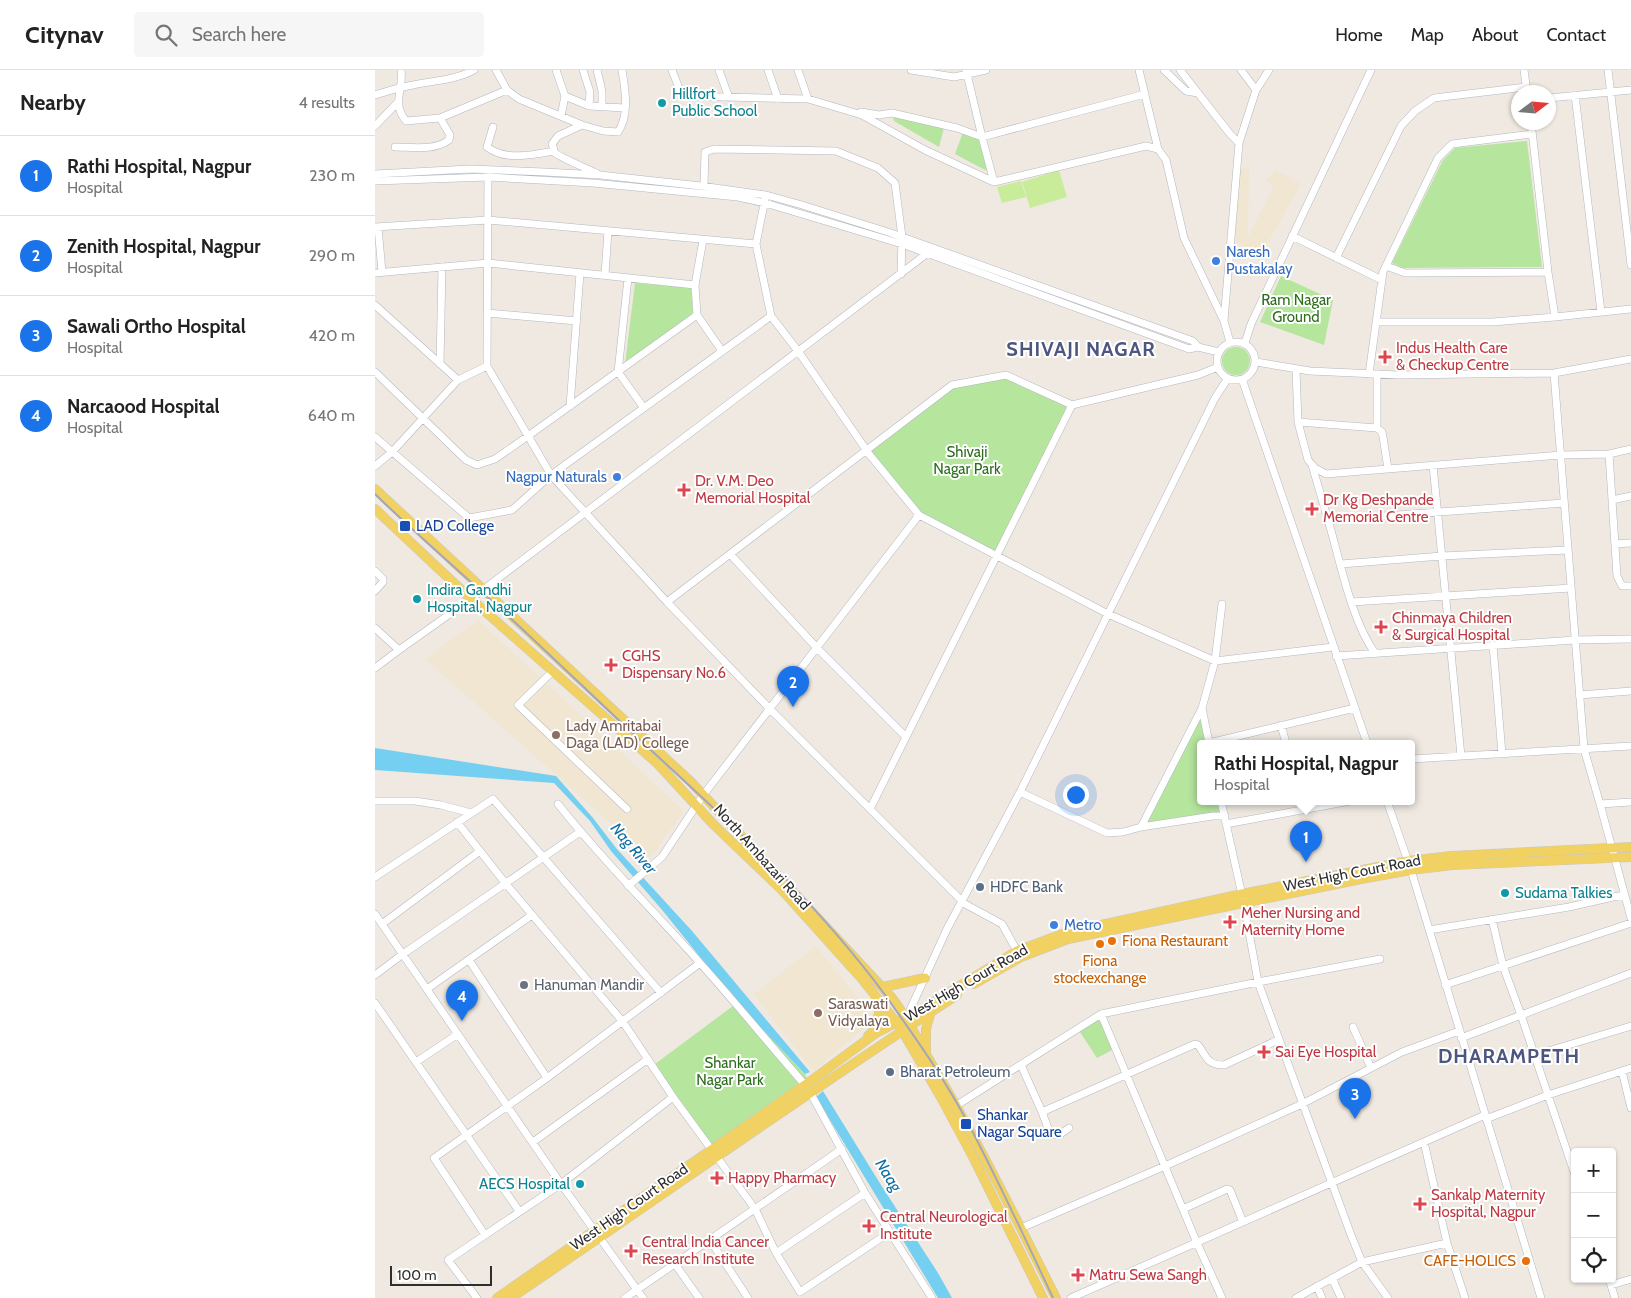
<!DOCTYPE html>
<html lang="en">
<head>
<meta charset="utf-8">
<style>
	body { margin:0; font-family:Cabin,sans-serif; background:#f6f6f6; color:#222 }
	.controls { position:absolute; right:15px; bottom:15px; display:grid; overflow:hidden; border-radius:5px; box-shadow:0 1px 4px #0004 }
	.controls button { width:45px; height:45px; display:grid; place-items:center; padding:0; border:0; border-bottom:1px solid #e0e0e0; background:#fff; color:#222; font:25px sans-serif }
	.compass { position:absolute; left:1136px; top:15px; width:45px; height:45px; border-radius:50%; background:#fff; box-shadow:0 1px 4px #0004; rotate:74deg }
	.scale { position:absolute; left:15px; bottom:12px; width:102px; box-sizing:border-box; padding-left:5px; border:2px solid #2e2e2e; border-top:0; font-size:14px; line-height:18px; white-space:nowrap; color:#2e2e2e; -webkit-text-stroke:4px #fff; paint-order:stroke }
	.you { position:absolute; left:700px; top:724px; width:18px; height:18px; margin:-12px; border:4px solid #fff; border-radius:50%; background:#1a73e8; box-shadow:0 0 0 8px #1a73e833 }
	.badge { display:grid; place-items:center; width:32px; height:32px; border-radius:50%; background:#1a73e8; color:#fff; font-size:16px; font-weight:700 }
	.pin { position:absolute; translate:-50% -41px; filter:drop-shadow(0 1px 2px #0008) }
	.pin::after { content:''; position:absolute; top:26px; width:18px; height:15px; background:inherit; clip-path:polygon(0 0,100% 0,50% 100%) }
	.popup { position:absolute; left:822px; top:670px; width:218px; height:65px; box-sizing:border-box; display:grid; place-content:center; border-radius:5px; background:#fff; filter:drop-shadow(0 1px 4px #0005); font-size:16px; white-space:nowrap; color:#767676 }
	.popup b { font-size:19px; color:#222 }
	.popup::after { content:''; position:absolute; left:50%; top:100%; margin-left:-10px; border:10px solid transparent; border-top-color:#fff }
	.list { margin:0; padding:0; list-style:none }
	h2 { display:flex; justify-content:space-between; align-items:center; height:65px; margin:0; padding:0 20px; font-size:21px }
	h2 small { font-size:16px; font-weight:400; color:#767676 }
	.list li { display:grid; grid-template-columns:32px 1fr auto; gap:15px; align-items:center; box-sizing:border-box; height:80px; padding:0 20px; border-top:1px solid #e0e0e0 }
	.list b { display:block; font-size:19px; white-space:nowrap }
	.list p { margin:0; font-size:16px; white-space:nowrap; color:#767676 }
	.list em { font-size:16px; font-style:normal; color:#767676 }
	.icon { flex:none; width:28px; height:28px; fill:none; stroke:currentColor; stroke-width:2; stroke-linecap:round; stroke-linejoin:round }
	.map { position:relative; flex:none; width:1256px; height:1228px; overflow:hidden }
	header { display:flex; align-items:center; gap:30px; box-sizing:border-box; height:70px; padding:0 25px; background:#fff; border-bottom:1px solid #e0e0e0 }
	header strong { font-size:24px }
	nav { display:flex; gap:28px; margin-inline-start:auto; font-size:18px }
	.search { width:350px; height:45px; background:#f6f6f6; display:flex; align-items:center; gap:12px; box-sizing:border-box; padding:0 18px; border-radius:5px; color:#767676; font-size:19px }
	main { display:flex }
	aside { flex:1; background:#fff }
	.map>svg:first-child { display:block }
	.education { fill:#f0e6d1 }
	.green { fill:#b6e59e }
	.pitch { fill:#c9ec9a }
	.water { fill:#75cff0 }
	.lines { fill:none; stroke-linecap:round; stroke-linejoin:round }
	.minor-casing { stroke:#b4b7c1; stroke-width:8 }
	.major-casing { stroke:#c9c9c9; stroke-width:10 }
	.minor { stroke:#fff; stroke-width:7 }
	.major { stroke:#f2d163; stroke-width:9 }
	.rail { stroke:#a3a6b8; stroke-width:2 }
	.culture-dot { fill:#0f9aa8; stroke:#fff; stroke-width:2 }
	.shop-dot { fill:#3f7fe0; stroke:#fff; stroke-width:2 }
	.health-dot { fill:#e0444e; stroke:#fff; stroke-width:2 }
	.transit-dot { fill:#1a4fb4; stroke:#fff; stroke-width:2 }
	.education-dot { fill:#8d6e63; stroke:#fff; stroke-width:2 }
	.service-dot { fill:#5c6f8a; stroke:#fff; stroke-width:2 }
	.food-dot { fill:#e8710a; stroke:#fff; stroke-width:2 }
	.worship-dot { fill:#6b7280; stroke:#fff; stroke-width:2 }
	.labels { text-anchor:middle; stroke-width:4; stroke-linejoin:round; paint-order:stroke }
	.culture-label { font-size:15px; fill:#0d838f; stroke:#fff; text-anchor:start }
	.shop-label { font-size:15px; fill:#366cbe; stroke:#fff; text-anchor:start }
	.park-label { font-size:15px; fill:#2c6e1b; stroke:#fff }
	.health-label { font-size:15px; fill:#be3a42; stroke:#fff; text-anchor:start }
	.transit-label { font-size:15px; fill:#164399; stroke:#fff; text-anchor:start }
	.education-label { font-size:15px; fill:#785e54; stroke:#fff; text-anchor:start }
	.street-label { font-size:15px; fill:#2e2e2e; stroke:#fff }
	.service-label { font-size:15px; fill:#4e5e75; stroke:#fff; text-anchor:start }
	.food-label { font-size:15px; fill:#c56008; stroke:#fff; text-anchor:start }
	.worship-label { font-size:15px; fill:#5b616d; stroke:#fff; text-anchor:start }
	.water-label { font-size:16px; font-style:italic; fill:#0d6fa3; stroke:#fff }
	.district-label { font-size:20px; font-weight:bold; letter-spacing:1px; fill:#4d5680; stroke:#fff }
</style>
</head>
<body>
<header>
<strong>Citynav</strong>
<div class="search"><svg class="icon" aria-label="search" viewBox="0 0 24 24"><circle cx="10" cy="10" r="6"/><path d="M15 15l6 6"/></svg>Search here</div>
<nav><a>Home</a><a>Map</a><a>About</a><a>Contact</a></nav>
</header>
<main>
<aside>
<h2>Nearby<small>4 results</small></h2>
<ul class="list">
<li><span class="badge">1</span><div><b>Rathi Hospital, Nagpur</b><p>Hospital</p></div><em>230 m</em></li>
<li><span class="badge">2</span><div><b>Zenith Hospital, Nagpur</b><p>Hospital</p></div><em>290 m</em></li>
<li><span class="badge">3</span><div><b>Sawali Ortho Hospital</b><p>Hospital</p></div><em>420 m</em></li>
<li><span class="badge">4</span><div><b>Narcaood Hospital</b><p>Hospital</p></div><em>640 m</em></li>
</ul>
</aside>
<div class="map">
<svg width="1256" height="1228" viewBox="0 0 1256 1228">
	<rect width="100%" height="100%" fill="#efe9e1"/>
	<path class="education" d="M859 97 874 98 873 167 899 116 891 111 901 100 926 114 887 183 870 177 858 169Z
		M103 550 309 741 275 788 50 589Z
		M441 876 488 934 497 952 438 1001 379 924Z"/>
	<path class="green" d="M520 46 569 58 564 77 519 51 518 49Z
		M588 62 605 68 612 101 580 84Z
		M1152 71 1167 197 1028 198 1017 193 1068 90 1080 78Z
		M906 206 958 230 949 275 885 252Z
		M260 213 316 218 318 243 250 294Z
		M847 291a14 14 0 1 1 28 0a14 14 0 1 1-28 0Z
		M631 305 697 335 622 485 544 445 491 380 577 315Z
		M827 638 834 673H826V731H845L847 744 769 754Z
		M362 933 430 1004 433 1010 336 1077 280 994Z
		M726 944 741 978 722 988 703 959Z"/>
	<path class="pitch" d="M684 100 692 127 655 138 647 112Z
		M646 111 651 127 627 133 622 117Z"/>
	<path class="water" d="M0 678 181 706 218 748 241 778 317 861 435 1002 430 1004 362 933 288 841 236 781 215 751 179 713 0 700Z
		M448 1021 506 1115 563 1203 577 1228H563L441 1027Z"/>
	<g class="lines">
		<defs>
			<path id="minor" d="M26 0C29 19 16 33 31 51L65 48 132 20
				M121 0 132 20 144 29 207 55
				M181 0 190 26 214 36 250 38
				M208 0 215 22 214 36
				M222 0 227 21V36
				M297 0 305 21 310 26 433 29 487 45 550 80 619 112 771 76 783 79 791 90 809 168 849 251 855 272
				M344 0 354 28
				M393 0 403 29
				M423 0 433 29
				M536 0 579 7 611 0
				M591 0 607 67 770 24
				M764 0 783 79
				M789 0 811 21 823 23
				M805 0 855 64 864 73 849 251
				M866 0 881 20
				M1149 0 1152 22
				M1233 0 1256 195
				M0 25C13 21 25 17 38 15 57 11 81 10 99 0
				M1200 25 1226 242
				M1174 28 1256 20
				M486 42 504 45 517 43 582 58 607 67 619 112
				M186 46 190 26
				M1156 52 1173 202 1180 247
				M0 56 23 32
				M118 57 112 77C130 91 158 85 179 81
				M864 73 881 20 894 0
				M20 77C37 77 59 81 74 70L75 65 65 48
				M113 100 112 296 176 405 292 532 395 639 590 834 627 854 642 881
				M0 104 95 99 169 102 225 105 326 116 391 125 427 135 516 163 818 271 823 277
				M223 104C214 99 183 87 179 82 179 80 178 76 177 74L183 66 207 55 228 61 243 62C255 44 250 20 247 0
				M0 111 113 107 218 113 363 127 390 133 527 174 814 279 823 277 844 282
				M329 116 330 82 339 79 461 81 503 98 520 113 527 167 526 204
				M390 129 381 174 396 246 423 281 494 384 544 445 733 544 840 591 958 577
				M0 157 113 150 381 174
				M3 157 7 202
				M917 166 1007 210
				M328 170 320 215 322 245 347 281
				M961 188 1026 56 1040 41 1059 28 1151 17
				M1011 196 1030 203 1173 202
				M0 203 113 193 320 215
				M230 205 233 161
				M253 208 243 302 269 338
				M0 235 83 310
				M112 243 202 251
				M1001 252H1118L1180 247 1256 239
				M842 291a19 19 0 1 1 38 0a19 19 0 1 1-38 0Z
				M870 273 876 254 996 0
				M881 292 935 301 1023 305 1179 303 1256 289
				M65 294 67 197
				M921 299 923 352 933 390 940 398 951 404 1186 385 1234 384 1256 379
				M0 302 91 390 102 395 120 389 153 366 322 245
				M1179 303 1209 679 1225 734 1256 848
				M994 304 1008 202 1063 88 1077 74 1157 64
				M867 309 992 673
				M195 336 205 203
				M923 352 1002 358 1007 362 1008 367 1013 399
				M1002 358V304
				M0 367 94 448 137 440 176 405 396 246
				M1234 384 1242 506 1247 516H1256
				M937 395 953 450
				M1058 395 1086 686
				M0 396 17 382 83 310 112 296
				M1237 430 1256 426
				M1240 474 1256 473
				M355 484 442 578 531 667
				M966 494 1067 486 1193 480
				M0 501 8 509V512L0 521
				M292 532 577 315 631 305 697 335 823 305 843 297
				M977 532 1196 518
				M0 558 24 580
				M1118 575 1127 684
				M1000 583C976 550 965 490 953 450L1189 433
				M961 586 1200 570 1256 569
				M0 598 24 580 96 529 554 182
				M178 601 143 635 252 739
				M1204 625 1256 621
				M827 638 834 673
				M906 655 911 673
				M834 673 980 638
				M1036 689 1256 676
				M645 722 732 763 748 762 766 757 838 746H850
				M0 731H40L66 735 96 743
				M846 731 869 834 883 912 976 1165 987 1192 1013 1228
				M1012 731 1036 800 1166 1228
				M183 734C227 790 278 840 325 893 361 933 395 975 430 1015
				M1225 734 1256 732
				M495 739 697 335
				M82 752 131 814 248 952 298 1027 380 1139 401 1183 425 1222 515 1162
				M851 754 975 731
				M766 757 827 638 840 591 847 534
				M0 807 118 729 286 923
				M253 816 287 787 329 724 544 445
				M0 844 186 1114 268 1228
				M1117 849 1128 896 1146 945 1200 1105
				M7 854 105 781
				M1054 860 1194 837 1238 827 1250 825
				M94 890 172 1008
				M0 905 28 884 205 762
				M1070 915 1256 853
				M52 919 157 845
				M0 933 144 1141
				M726 944 822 1173 847 1228
				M539 949 535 940 572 859 645 722 840 328 853 308
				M978 957 996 998
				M1086 968 1256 903
				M1160 985 1256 956
				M41 992 83 964
				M646 995 667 1042 820 974 823 975C832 987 832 995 849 995L903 970
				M1247 1001 1256 1038
				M435 1022 490 1123 557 1228
				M582 1035 726 944 883 912 1005 889
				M667 1042 674 1061 679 1065 687 1063 694 1058
				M1111 1049 1173 1025 1256 998
				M158 1072 273 989
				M1049 1072 1072 1173 1090 1228
				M808 1139 852 1119 855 1120 868 1152
				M646 1158 790 1096 927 1034 1027 982 1084 961
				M110 1165 59 1088 172 1008 325 893
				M335 1170 373 1228
				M401 1183 490 1123
				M300 1194 324 1228
				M957 1208 966 1228
				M1234 1209 1240 1228
				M1236 1215 1256 1209
				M942 1216 947 1228
				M102 1228 73 1190 186 1114 298 1027
				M250 1228 467 1079
				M696 1228 1110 1045
				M921 1228 987 1192 1072 1173"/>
			<path id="major" d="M0 419 316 712 517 928C533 948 543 971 556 993 602 1069 641 1149 681 1228
				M0 439 96 529 283 694 339 755 406 819 487 909 525 957 568 1031 598 1087 668 1228
				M599 914 646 887 693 869 986 809 1036 800 1077 795 1256 787
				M508 917 550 908
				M493 966 499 960 507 933
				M551 982V959L556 941
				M122 1228 433 1013 501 963 547 939 642 881 690 863 867 824 1033 791 1076 786 1256 777
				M136 1228C285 1127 431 1023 582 925"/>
		</defs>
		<use href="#minor" class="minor-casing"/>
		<use href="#major" class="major-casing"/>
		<use href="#minor" class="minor"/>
		<use href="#major" class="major"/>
		<path class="rail" d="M0 424C42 465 87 503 130 543 180 589 228 636 278 682 362 759 446 837 513 929 542 970 571 1011 594 1055 624 1112 651 1170 678 1228"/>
	</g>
	<g class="culture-dot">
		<circle cx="287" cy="33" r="5"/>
		<circle cx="42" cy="529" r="5"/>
		<circle cx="1130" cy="823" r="5"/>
		<circle cx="205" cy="1114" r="5"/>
	</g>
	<g class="shop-dot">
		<circle cx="841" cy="191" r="5"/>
		<circle cx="242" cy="407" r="5"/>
		<circle cx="679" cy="855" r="5"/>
	</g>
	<g class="health-dot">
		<path d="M1007.5 279.5h5v5h5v5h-5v5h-5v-5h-5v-5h5z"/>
		<path d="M306.5 412.5h5v5h5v5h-5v5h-5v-5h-5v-5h5z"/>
		<path d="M934.5 431.5h5v5h5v5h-5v5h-5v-5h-5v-5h5z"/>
		<path d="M1003.5 549.5h5v5h5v5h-5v5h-5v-5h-5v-5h5z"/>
		<path d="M233.5 587.5h5v5h5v5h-5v5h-5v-5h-5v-5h5z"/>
		<path d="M852.5 844.5h5v5h5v5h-5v5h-5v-5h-5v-5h5z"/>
		<path d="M886.5 974.5h5v5h5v5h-5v5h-5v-5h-5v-5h5z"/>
		<path d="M339.5 1100.5h5v5h5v5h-5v5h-5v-5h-5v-5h5z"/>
		<path d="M1042.5 1126.5h5v5h5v5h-5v5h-5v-5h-5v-5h5z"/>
		<path d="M491.5 1148.5h5v5h5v5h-5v5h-5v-5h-5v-5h5z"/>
		<path d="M253.5 1173.5h5v5h5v5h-5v5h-5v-5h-5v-5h5z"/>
		<path d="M700.5 1197.5h5v5h5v5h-5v5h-5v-5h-5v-5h5z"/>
	</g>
	<g class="transit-dot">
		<rect x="24" y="450" width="12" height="12" rx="2.5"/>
		<rect x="585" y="1048" width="12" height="12" rx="2.5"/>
	</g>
	<g class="education-dot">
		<circle cx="181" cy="665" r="5"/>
		<circle cx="443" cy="943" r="5"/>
	</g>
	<g class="service-dot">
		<circle cx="605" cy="817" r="5"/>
		<circle cx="515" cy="1002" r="5"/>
	</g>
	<g class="food-dot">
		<circle cx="737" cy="871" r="5"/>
		<circle cx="725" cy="874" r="5"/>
		<circle cx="1151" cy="1191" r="5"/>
	</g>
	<circle class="worship-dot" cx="149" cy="915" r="5"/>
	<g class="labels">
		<g class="culture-label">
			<text x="297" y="29">Hillfort<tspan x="297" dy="17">Public School</tspan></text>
			<text x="52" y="525">Indira Gandhi<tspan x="52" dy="17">Hospital, Nagpur</tspan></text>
			<text x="1140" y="828">Sudama Talkies</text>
			<text x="195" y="1119" text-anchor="end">AECS Hospital</text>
		</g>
		<g class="shop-label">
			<text x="851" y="187">Naresh<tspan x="851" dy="17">Pustakalay</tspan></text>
			<text x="232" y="412" text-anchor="end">Nagpur Naturals</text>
			<text x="689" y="860">Metro</text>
		</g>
		<g class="park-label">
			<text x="921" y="235">Ram Nagar<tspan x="921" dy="17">Ground</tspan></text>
			<text x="592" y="387">Shivaji<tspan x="592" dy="17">Nagar Park</tspan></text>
			<text x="355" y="998">Shankar<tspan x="355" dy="17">Nagar Park</tspan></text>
		</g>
		<g class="health-label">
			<text x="1021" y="283">Indus Health Care<tspan x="1021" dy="17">&amp; Checkup Centre</tspan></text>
			<text x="320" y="416">Dr. V.M. Deo<tspan x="320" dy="17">Memorial Hospital</tspan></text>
			<text x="948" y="435">Dr Kg Deshpande<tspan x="948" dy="17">Memorial Centre</tspan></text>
			<text x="1017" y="553">Chinmaya Children<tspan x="1017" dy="17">&amp; Surgical Hospital</tspan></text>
			<text x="247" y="591">CGHS<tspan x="247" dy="17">Dispensary No.6</tspan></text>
			<text x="866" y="848">Meher Nursing and<tspan x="866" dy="17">Maternity Home</tspan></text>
			<text x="900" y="987">Sai Eye Hospital</text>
			<text x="353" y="1113">Happy Pharmacy</text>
			<text x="1056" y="1130">Sankalp Maternity<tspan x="1056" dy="17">Hospital, Nagpur</tspan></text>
			<text x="505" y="1152">Central Neurological<tspan x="505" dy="17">Institute</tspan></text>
			<text x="267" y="1177">Central India Cancer<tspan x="267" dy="17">Research Institute</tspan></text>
			<text x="714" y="1210">Matru Sewa Sangh</text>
		</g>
		<g class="transit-label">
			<text x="41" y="461">LAD College</text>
			<text x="602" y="1050">Shankar<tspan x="602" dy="17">Nagar Square</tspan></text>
		</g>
		<g class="education-label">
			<text x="191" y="661">Lady Amritabai<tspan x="191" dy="17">Daga (LAD) College</tspan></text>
			<text x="453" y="939">Saraswati<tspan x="453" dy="17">Vidyalaya</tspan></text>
		</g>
		<g class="street-label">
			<text transform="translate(387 787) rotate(48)" y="5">North Ambazari Road</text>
			<text transform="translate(977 803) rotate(-11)" y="5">West High Court Road</text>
			<text transform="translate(591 913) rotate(-30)" y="5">West High Court Road</text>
			<text transform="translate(254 1137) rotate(-35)" y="5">West High Court Road</text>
		</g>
		<g class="service-label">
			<text x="615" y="822">HDFC Bank</text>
			<text x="525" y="1007">Bharat Petroleum</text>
		</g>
		<g class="food-label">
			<text x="747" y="876">Fiona Restaurant</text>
			<text x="725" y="896" text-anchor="middle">Fiona<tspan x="725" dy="17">stockexchange</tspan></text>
			<text x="1141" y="1196" text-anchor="end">CAFE-HOLICS</text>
		</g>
		<g class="worship-label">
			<text x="159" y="920">Hanuman Mandir</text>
		</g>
		<g class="water-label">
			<text transform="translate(259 778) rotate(50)" y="6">Nag River</text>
			<text transform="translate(514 1105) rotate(58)" y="6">Naag</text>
		</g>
		<g class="district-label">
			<text x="706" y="286">SHIVAJI NAGAR</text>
			<text x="1134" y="993">DHARAMPETH</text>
		</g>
	</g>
</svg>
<div class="controls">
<button>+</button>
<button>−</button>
<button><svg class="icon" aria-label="locate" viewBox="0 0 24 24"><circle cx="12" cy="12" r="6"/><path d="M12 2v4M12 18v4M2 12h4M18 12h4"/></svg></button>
</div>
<svg class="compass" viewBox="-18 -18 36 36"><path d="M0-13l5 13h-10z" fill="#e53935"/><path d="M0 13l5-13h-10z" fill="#767676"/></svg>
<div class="scale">100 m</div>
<div class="you"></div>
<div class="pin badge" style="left:931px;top:792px">1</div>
<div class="popup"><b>Rathi Hospital, Nagpur</b>Hospital</div>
<div class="pin badge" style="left:418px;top:637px">2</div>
<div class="pin badge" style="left:980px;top:1049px">3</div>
<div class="pin badge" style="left:87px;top:951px">4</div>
</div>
</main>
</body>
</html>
